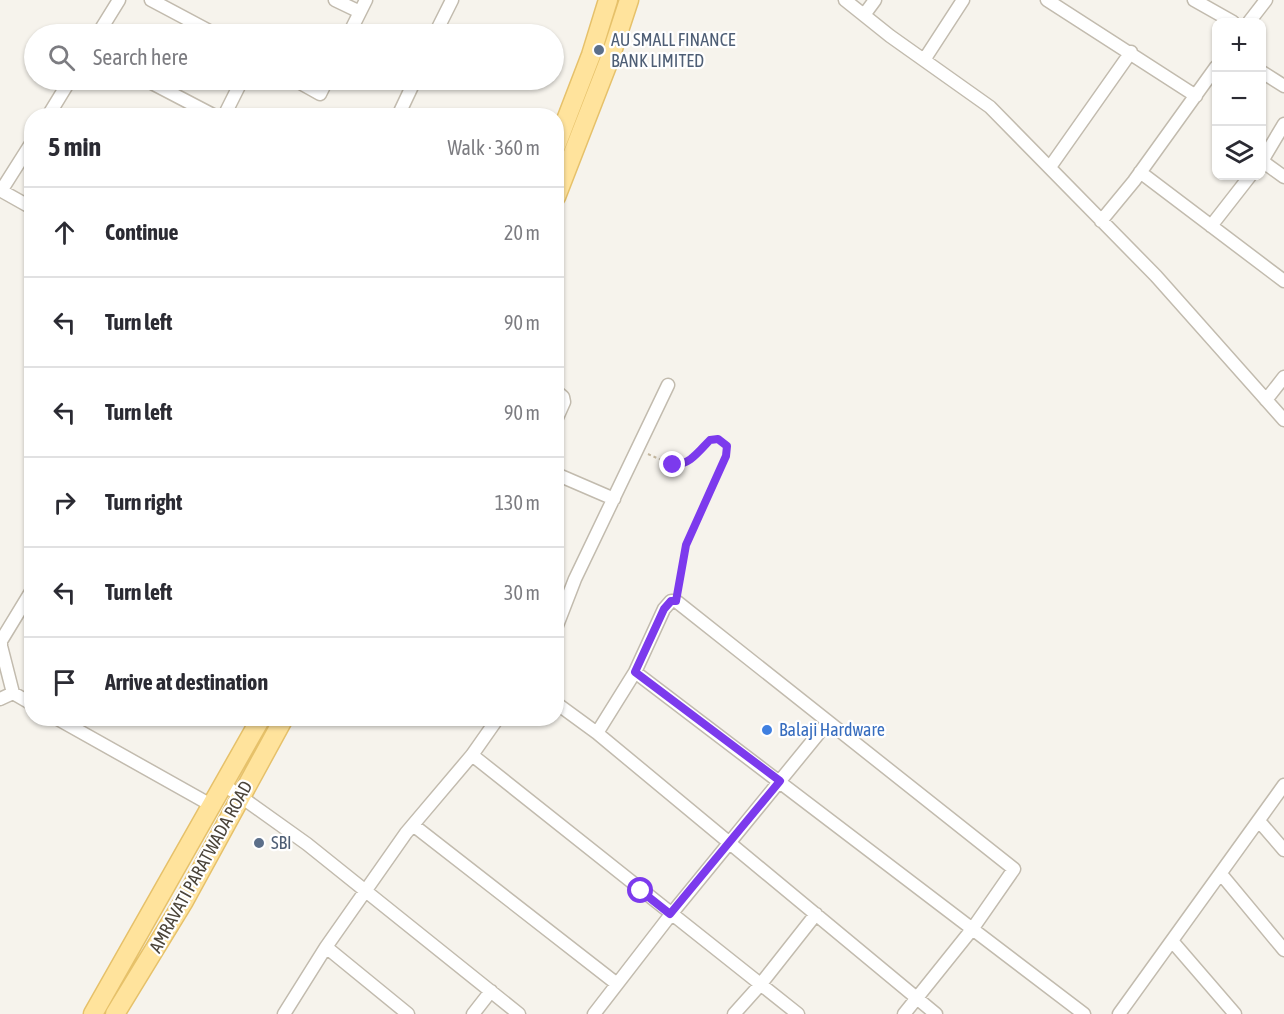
<!DOCTYPE html>
<html lang="en">
<head>
<meta charset="utf-8">
<style>
	body { margin:0; font-family:"Asap Condensed",sans-serif; background:#f7f7f7; color:#2b2b33 }
	.controls { position:absolute; right:18px; top:18px; display:grid; overflow:hidden; border-radius:12px; box-shadow:0 2px 4px #0004 }
	.controls button { width:54px; height:54px; display:grid; place-items:center; padding:0; border:0; border-bottom:2px solid #e1e1e2; background:#fff; color:#2b2b33; font:30px sans-serif }
	.stop { position:absolute; width:18px; height:18px; margin:-14px; border:4px solid #7c3aed; border-radius:50%; background:#fff }
	.stop.end { background:#7c3aed; border-color:#fff; box-shadow:0 2px 6px #0008 }
	.list { margin:0; padding:0; list-style:none }
	h2 { display:flex; justify-content:space-between; align-items:center; height:78px; margin:0; padding:0 24px; font-size:26px }
	h2 small { font-size:20px; font-weight:400; color:#7c7c81 }
	.list li { display:grid; grid-template-columns:39px 1fr auto; gap:18px; align-items:center; box-sizing:border-box; height:90px; padding:0 24px; border-top:2px solid #e1e1e2 }
	.list b { display:block; font-size:22px; white-space:nowrap }
	.list em { font-size:20px; font-style:normal; color:#7c7c81 }
	.icon { flex:none; width:33px; height:33px; fill:none; stroke:currentColor; stroke-width:2; stroke-linecap:round; stroke-linejoin:round }
	.map { position:relative; flex:none; width:1284px; height:1014px; overflow:hidden }
	.search { position:absolute; background:#fff; box-shadow:0 2px 4px #0004; left:24px; top:24px; width:540px; height:66px; display:flex; align-items:center; gap:15px; box-sizing:border-box; padding:0 21px; border-radius:33px; color:#7c7c81; font-size:22px }
	.panel { position:absolute; background:#fff; box-shadow:0 2px 4px #0004; left:24px; top:108px; width:540px; height:618px; border-radius:24px }
	.map>svg:first-child { display:block }
	.lines { fill:none; stroke-linecap:round; stroke-linejoin:round }
	.street-casing { stroke:#c2bbae; stroke-width:15 }
	.primary-casing { stroke:#e6c16a; stroke-width:21 }
	.path { stroke:#c4b79f; stroke-width:2; stroke-dasharray:3 3; stroke-linecap:butt }
	.street { stroke:#fff; stroke-width:12 }
	.primary { stroke:#ffe39c; stroke-width:18 }
	.route { stroke:#7c3aed; stroke-width:8 }
	.service-dot { fill:#5c6f8a; stroke:#fff; stroke-width:2 }
	.shop-dot { fill:#3f7fe0; stroke:#fff; stroke-width:2 }
	.labels { text-anchor:middle; stroke-width:4.5; stroke-linejoin:round; paint-order:stroke }
	.service-label { font-size:18px; fill:#4e5e75; stroke:#fff; text-anchor:start }
	.shop-label { font-size:18px; fill:#366cbe; stroke:#fff; text-anchor:start }
	.street-label { font-size:18px; fill:#4b4439; stroke:#fff }
</style>
</head>
<body>
<div class="map">
<svg width="1284" height="1014" viewBox="0 0 1284 1014">
	<rect width="100%" height="100%" fill="#f6f3ec"/>
	<g class="lines">
		<defs>
			<path id="street" d="M151 0 215 34
				M335 0 360 12
				M845 0 890 36 990 107 1156 276 1284 420
				M1047 0 1196 96
				M1194 0 1233 22
				M864 15 875 0
				M1249 22 1266 0
				M98 34 119 0
				M349 34 366 0
				M435 34 452 0
				M924 60 963 0
				M1262 72 1284 86
				M146 80 215 116
				M295 80 320 94 327 80
				M48 116 70 80
				M224 116 242 80
				M398 116 415 80
				M1262 161 1284 124
				M1262 161 1284 177
				M1050 167 1131 52
				M1140 172 1284 281
				M0 190 32 208
				M1 191 32 142
				M1101 221 1134 181 1216 67
				M1211 226 1250 176
				M556 391 563 397 564 402 556 420
				M1266 400 1284 377
				M556 474 614 499
				M32 590 1 641V646L13 693 32 704
				M556 628 575 579 668 385
				M635 672 1084 1014
				M0 699 13 693
				M556 703 597 733 936 1014
				M56 718 211 805
				M597 733 635 672 664 609 671 601H676L1014 869 973 928 904 1014
				M472 755 798 1014
				M223 784 307 844 519 1014
				M1259 821 1284 850
				M413 825 617 984
				M1221 874 1284 950
				M1172 941 1235 1014
				M326 947 408 1014
				M284 1014 326 947 406 833 472 755 498 718
				M473 1014 491 991
				M594 1014 672 913 828 722
				M734 1014 760 985 816 914
				M1119 1014 1284 785"/>
			<path id="primary" d="M556 146 591 55 608 0
				M556 197 610 58 629 0
				M93 1014 261 718
				M115 1014 184 901 284 718"/>
		</defs>
		<use href="#street" class="street-casing"/>
		<use href="#primary" class="primary-casing"/>
		<path class="path" d="M648 454C685 471 683 467 710 440 723 439 727 444 726 456L686 545 678 590"/>
		<use href="#street" class="street"/>
		<use href="#primary" class="primary"/>
	</g>
	<g class="lines">
		<path class="route" d="M641 891 670 914 780 781 635 672 664 609 671 601H676L686 545 726 456 727 446 718 439 710 440C699 451 690 465 673 465"/>
	</g>
	<g class="service-dot">
		<circle cx="599" cy="50" r="6"/>
		<circle cx="259" cy="843" r="6"/>
	</g>
	<circle class="shop-dot" cx="767" cy="730" r="6"/>
	<g class="labels">
		<g class="service-label">
			<text x="611" y="46">AU SMALL FINANCE<tspan x="611" dy="21">BANK LIMITED</tspan></text>
			<text x="271" y="849">SBI</text>
		</g>
		<g class="shop-label">
			<text x="779" y="736">Balaji Hardware</text>
		</g>
		<g class="street-label">
			<text transform="translate(201 867) rotate(-61)" y="6">AMRAVATI PARATWADA ROAD</text>
		</g>
	</g>
</svg>
<div class="controls">
<button>+</button>
<button>−</button>
<button><svg class="icon" aria-label="layers" viewBox="0 0 24 24"><path d="M12 4l9 5-9 5-9-5zM3 14l9 5 9-5"/></svg></button>
</div>
<div class="stop" style="left:641px;top:891px"></div>
<div class="stop end" style="left:673px;top:465px"></div>
<div class="search"><svg class="icon" aria-label="search" viewBox="0 0 24 24"><circle cx="10" cy="10" r="6"/><path d="M15 15l6 6"/></svg>Search here</div>
<section class="panel">
<h2>5 min<small>Walk · 360 m</small></h2>
<ul class="list">
<li><svg class="icon" aria-label="ahead" viewBox="0 0 24 24"><path d="M12 20V5M6 11l6-6 6 6"/></svg><div><b>Continue</b></div><em>20 m</em></li>
<li><svg class="icon" aria-label="left" viewBox="0 0 24 24"><path d="M17 20v-9H6M10 6l-5 5 5 5"/></svg><div><b>Turn left</b></div><em>90 m</em></li>
<li><svg class="icon" aria-label="left" viewBox="0 0 24 24"><path d="M17 20v-9H6M10 6l-5 5 5 5"/></svg><div><b>Turn left</b></div><em>90 m</em></li>
<li><svg class="icon" aria-label="right" viewBox="0 0 24 24"><path d="M7 20v-9h11M14 6l5 5-5 5"/></svg><div><b>Turn right</b></div><em>130 m</em></li>
<li><svg class="icon" aria-label="left" viewBox="0 0 24 24"><path d="M17 20v-9H6M10 6l-5 5 5 5"/></svg><div><b>Turn left</b></div><em>30 m</em></li>
<li><svg class="icon" aria-label="arrive" viewBox="0 0 24 24"><path d="M6 21V4h12l-3 4 3 4H6"/></svg><div><b>Arrive at destination</b></div></li>
</ul>
</section>
</div>
</body>
</html>
